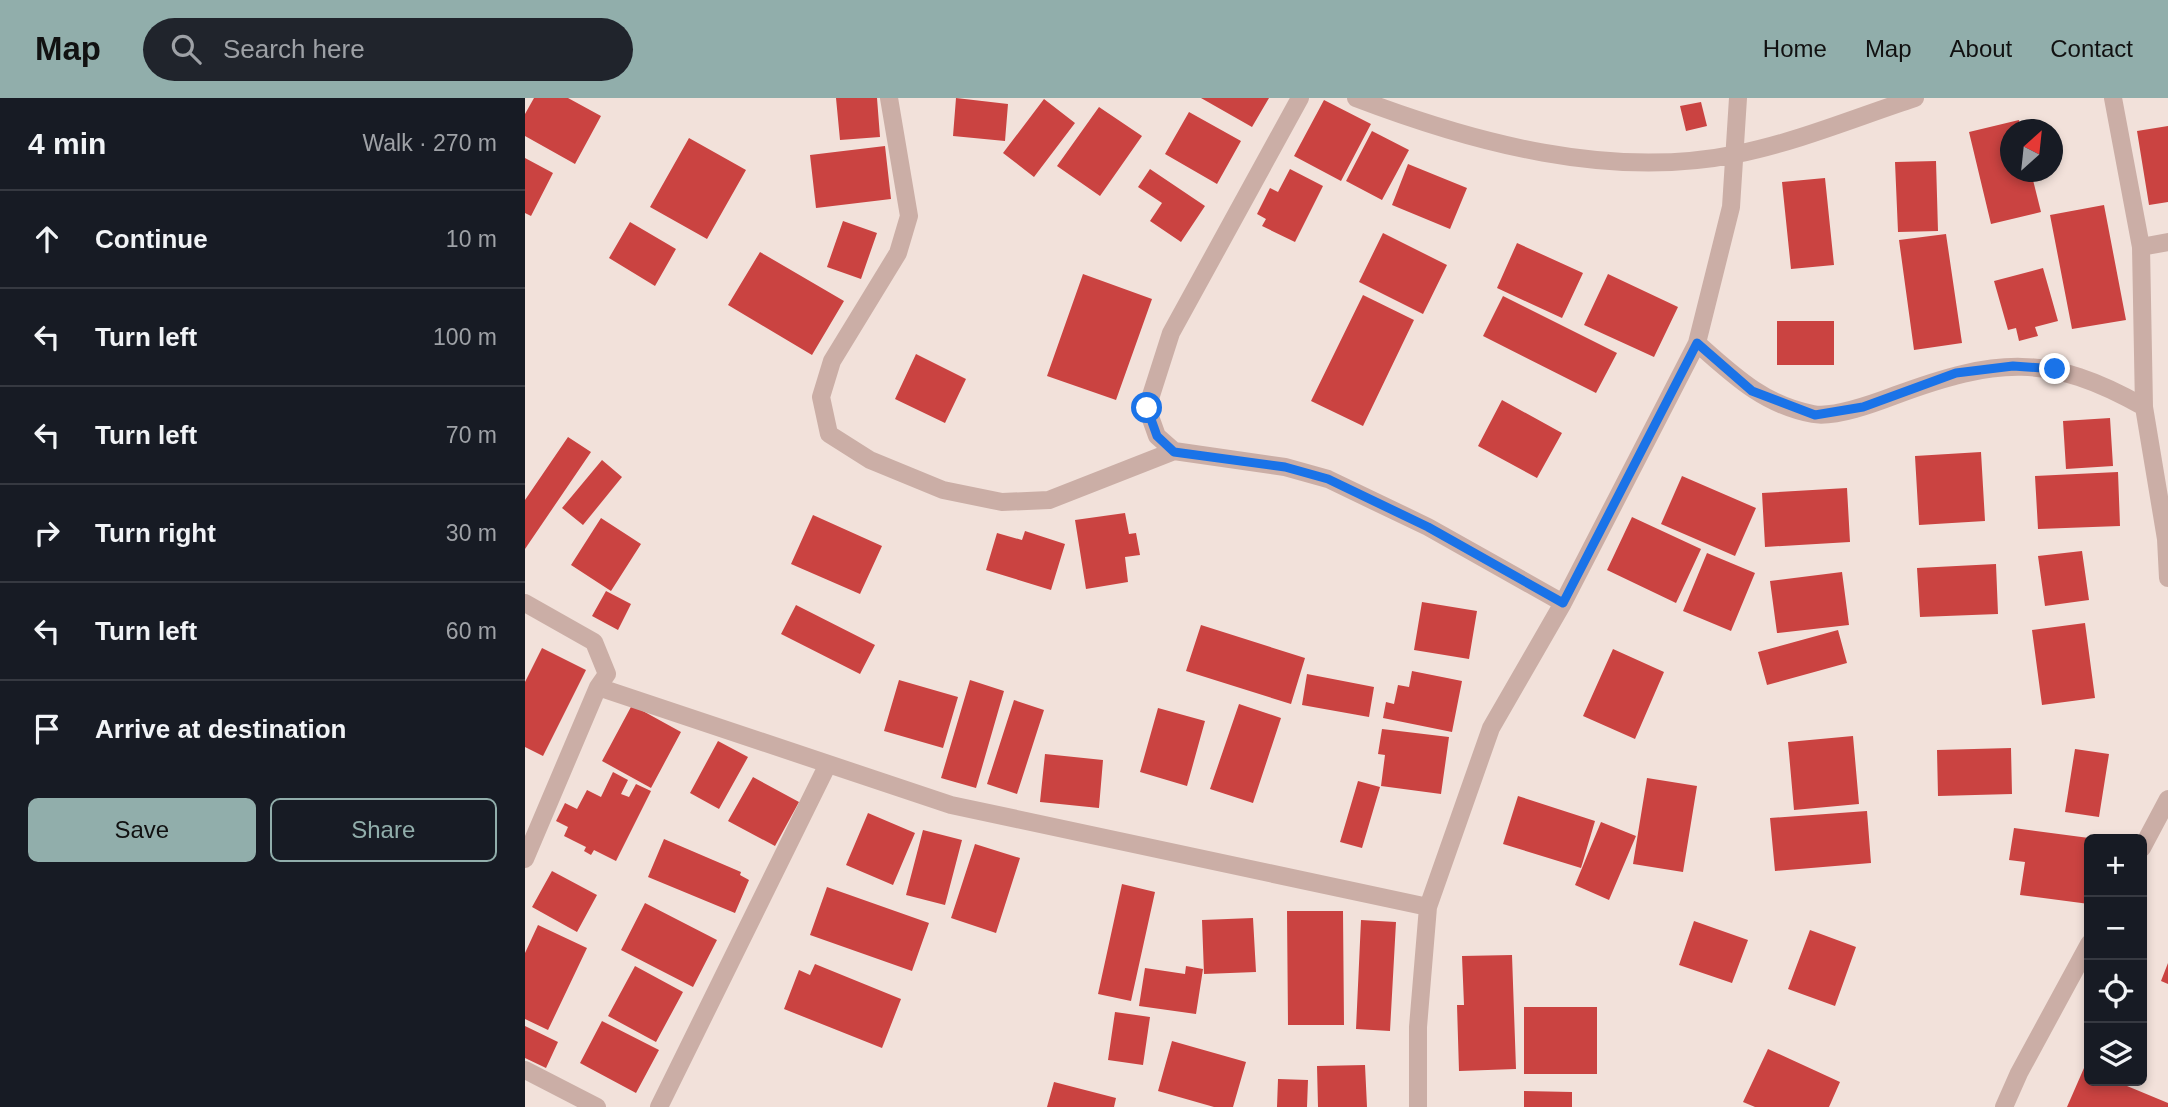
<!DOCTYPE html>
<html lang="en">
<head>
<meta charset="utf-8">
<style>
	body { margin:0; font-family:Arial,sans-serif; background:#20242c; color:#f1f3f6 }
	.controls { position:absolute; right:21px; bottom:21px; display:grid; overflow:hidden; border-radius:10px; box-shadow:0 4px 10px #0003 }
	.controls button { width:63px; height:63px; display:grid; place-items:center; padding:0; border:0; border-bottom:2px solid #363941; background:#171b24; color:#f1f3f6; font:35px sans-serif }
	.compass { position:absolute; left:1475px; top:21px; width:63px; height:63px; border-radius:50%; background:#171b24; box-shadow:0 4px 10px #0003; rotate:27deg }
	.stop { position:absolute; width:21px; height:21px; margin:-16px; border:5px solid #1a73e8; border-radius:50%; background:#fff }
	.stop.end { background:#1a73e8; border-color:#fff; box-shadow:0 2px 7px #0008 }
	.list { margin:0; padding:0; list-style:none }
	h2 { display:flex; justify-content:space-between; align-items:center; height:91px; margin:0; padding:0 28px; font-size:30px }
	h2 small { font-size:23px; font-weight:400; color:#9ea1a6 }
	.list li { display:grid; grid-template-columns:46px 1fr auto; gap:21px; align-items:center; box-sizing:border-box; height:98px; padding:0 28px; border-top:2px solid #363941 }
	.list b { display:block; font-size:26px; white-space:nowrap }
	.list em { font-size:23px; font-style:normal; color:#9ea1a6 }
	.actions { display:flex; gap:14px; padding:21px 28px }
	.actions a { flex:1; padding:16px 0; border:2px solid #91aeab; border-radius:10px; text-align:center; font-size:24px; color:#91aeab }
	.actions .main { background:#91aeab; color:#111 }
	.icon { flex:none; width:38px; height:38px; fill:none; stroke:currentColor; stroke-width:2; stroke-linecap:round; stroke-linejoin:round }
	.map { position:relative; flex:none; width:1643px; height:1009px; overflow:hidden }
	header { display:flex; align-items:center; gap:42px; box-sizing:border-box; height:98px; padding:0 35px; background:#91aeab; color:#111 }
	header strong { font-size:33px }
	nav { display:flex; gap:38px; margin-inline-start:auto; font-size:24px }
	.search { width:490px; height:63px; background:#20242c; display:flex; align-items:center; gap:18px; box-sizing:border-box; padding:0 24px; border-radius:38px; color:#9ea1a6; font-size:26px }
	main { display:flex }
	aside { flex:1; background:#171b24 }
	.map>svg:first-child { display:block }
	.building { fill:#ca4341 }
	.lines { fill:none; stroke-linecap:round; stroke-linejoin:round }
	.street { stroke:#cbaea6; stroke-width:18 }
	.route { stroke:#1a73e8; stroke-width:9 }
</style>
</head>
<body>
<header>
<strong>Map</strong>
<div class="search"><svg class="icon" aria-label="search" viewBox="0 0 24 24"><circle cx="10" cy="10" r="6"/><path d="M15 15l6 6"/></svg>Search here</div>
<nav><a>Home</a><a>Map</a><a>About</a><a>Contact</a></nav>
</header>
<main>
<aside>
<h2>4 min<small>Walk · 270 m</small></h2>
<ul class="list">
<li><svg class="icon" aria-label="ahead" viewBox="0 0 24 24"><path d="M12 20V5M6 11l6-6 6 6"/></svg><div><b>Continue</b></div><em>10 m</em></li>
<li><svg class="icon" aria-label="left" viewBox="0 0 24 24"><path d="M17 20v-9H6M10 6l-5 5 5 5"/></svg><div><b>Turn left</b></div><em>100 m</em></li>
<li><svg class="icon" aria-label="left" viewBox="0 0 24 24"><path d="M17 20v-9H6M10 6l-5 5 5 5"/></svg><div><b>Turn left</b></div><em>70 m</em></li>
<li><svg class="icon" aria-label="right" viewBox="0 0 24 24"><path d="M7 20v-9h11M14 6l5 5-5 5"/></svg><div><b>Turn right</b></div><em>30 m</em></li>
<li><svg class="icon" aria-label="left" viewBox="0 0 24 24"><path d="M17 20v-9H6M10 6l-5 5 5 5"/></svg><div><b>Turn left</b></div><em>60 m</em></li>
<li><svg class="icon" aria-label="arrive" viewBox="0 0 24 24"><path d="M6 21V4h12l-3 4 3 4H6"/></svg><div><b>Arrive at destination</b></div></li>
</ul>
<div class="actions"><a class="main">Save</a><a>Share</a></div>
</aside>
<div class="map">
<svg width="1643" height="1009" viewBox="0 0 1643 1009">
	<rect width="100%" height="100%" fill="#f2e1da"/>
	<path class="building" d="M9 0H43L76 18 50 66 0 38V16Z
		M311 0H352L355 39 315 42Z
		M431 0 483 6 480 43 428 38Z
		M676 0H744L727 29Z
		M519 1 550 25 509 79 478 55Z
		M799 2 846 26 816 83 769 58Z
		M1176 4 1182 28 1161 33 1155 8Z
		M574 9 617 38 575 98 532 68Z
		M664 14 716 43 692 86 640 56Z
		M1494 22 1496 32H1485V74H1506L1516 114 1466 126 1444 34Z
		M1643 28V104L1624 107 1612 33Z
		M847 33 884 52 857 102 821 83Z
		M164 40 221 72 182 141 125 109Z
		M360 48 366 101 291 110 285 57Z
		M0 60 28 75 6 118 0 115Z
		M1411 63 1413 133 1373 134 1370 64Z
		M883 66 942 90 925 131 867 107Z
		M625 71 680 108 656 144 625 123 637 105 613 89Z
		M765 71 798 88 770 144 737 128 741 121 732 116 745 90 753 94Z
		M1300 80 1309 167 1266 171 1257 84Z
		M1579 107 1601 222 1547 231 1525 117Z
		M318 123 352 135 336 181 302 169Z
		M105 124 151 151 130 188 84 160Z
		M858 135 922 167 898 216 834 184Z
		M1421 136 1437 245 1389 252 1374 142Z
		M992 145 1058 175 1037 220 972 190Z
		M235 154 319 203 287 257 203 207Z
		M1518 170 1533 223 1510 229 1513 238 1494 243 1491 230 1483 232 1469 183Z
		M558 176 627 201 591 302 522 278Z
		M1083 176 1153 209 1129 259 1059 227Z
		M838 197 889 222 838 328 786 303Z
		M978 198 1092 255 1071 295 958 238Z
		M1252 223H1309V267H1252Z
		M391 256 441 281 420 325 370 301Z
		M977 302 1037 335 1012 380 953 348Z
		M1585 320 1588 368 1541 371 1538 323Z
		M43 339 66 354 0 451V402Z
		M1456 354 1460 423 1394 427 1390 358Z
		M77 362 97 379 58 427 37 410Z
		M1593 374 1595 428 1513 431 1510 378Z
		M1157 378 1231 410 1210 458 1136 426Z
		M1322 390 1325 444 1240 449 1237 395Z
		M600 415 604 436 611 435 615 457 600 459 603 484 561 491 550 422Z
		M288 417 357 448 335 496 266 466Z
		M1107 419 1176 451 1151 505 1082 472Z
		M76 420 116 446 86 493 46 467Z
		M500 433 540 446 526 492 461 472 472 435 497 442Z
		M1557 453 1564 502 1520 508 1513 458Z
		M1182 455 1230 475 1206 533 1158 513Z
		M1471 466 1473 516 1395 519 1392 470Z
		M1317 474 1324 527 1252 535 1245 483Z
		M81 493 106 506 93 532 67 518Z
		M897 504 952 513 944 561 889 552Z
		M271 507 350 547 335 576 256 536Z
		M1560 525 1570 600 1517 607 1507 532Z
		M676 527 780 560 766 606 661 573Z
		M1313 532 1322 565 1242 587 1233 554Z
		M17 550 61 572 18 658 0 649V584Z
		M1088 551 1139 574 1110 641 1058 618Z
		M887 573 937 583 927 634 858 620 861 604 869 606 873 587 884 589Z
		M782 576 849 589 844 619 777 607Z
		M374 582 433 599 418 650 359 633Z
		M445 582 479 593 451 690 416 680Z
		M489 602 519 612 492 696 462 686Z
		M714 606 756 620 728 705 685 691Z
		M107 607 156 634 126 690 77 663Z
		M633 610 680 623 662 688 615 674Z
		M857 631 924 639 916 696 856 688 860 657 853 656Z
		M1328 638 1334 706 1269 712 1263 644Z
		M193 643 223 659 194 711 165 695Z
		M1486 650 1487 696 1413 698 1412 652Z
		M1550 651 1584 656 1574 719 1540 714Z
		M520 656 578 662 574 710 515 704Z
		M88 674 103 682 96 696 104 699 111 686 126 693 91 763 69 752 66 757 59 753 61 749 39 738 43 729 31 723 40 705 52 711 62 692 76 699Z
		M228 679 274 704 250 748 203 723Z
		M1122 680 1172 688 1158 774 1108 766Z
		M833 683 855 689 837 750 815 744Z
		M993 698 1070 723 1056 770 978 746Z
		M1342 713 1346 765 1250 773 1245 720Z
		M343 715 390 735 368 787 321 767Z
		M1076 724 1111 738 1084 802 1050 787Z
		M1489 730 1564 740V806L1495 797 1500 764 1484 762Z
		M398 732 437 742 420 807 381 797Z
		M139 741 216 774 215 777 224 782 210 815 123 779Z
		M450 746 495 760 471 835 426 820Z
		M27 773 72 797 52 834 7 809Z
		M597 786 630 794 606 903 573 896Z
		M302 789 404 825 387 873 285 837Z
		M120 805 192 842 168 889 96 852Z
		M762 813H818L819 927H763Z
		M728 820 731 874 679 876 677 822Z
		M836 822 871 824 865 933 831 931Z
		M1169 823 1223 842 1207 885 1154 867Z
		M13 827 62 850 23 932 0 921V855Z
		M1285 832 1331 849 1310 908 1263 891Z
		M987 857 991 971 934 973 932 907H939L937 858Z
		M1643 865V886L1636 883Z
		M290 866 376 901 357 950 259 911 274 872 285 877Z
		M110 868 158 894 131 944 83 918Z
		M661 868 678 871 671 916 614 908 620 870 660 876Z
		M999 909H1072V976H999Z
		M590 914 625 919 618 967 583 962Z
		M77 923 134 952 111 995 55 965Z
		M0 928 33 944 21 970 0 960Z
		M647 943 721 964 708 1009H689L633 993Z
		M1243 951 1315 984 1304 1009H1230L1218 1004Z
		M840 967 842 1009H793L792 968Z
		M1559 970 1564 972V983H1590L1643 1005V1009H1542Z
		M753 981 783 982 782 1009H752Z
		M529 984 591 1000 589 1009H522Z
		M999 993 1047 994V1009H999Z"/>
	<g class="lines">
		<path class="street" d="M364 0 384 118 373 155 307 263 296 299 304 336 345 362 418 392 477 404 524 402 649 353 760 369 803 381 903 429 1038 505
			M831 0C949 45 1085 82 1212 56 1272 44 1332 19 1390 0
			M1588 0 1616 149 1619 309 1641 441 1643 480
			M1616 149 1643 144
			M1172 245C1208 277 1239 307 1288 316 1310 320 1350 305 1371 297 1471 260 1524 255 1619 309
			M649 353 632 338 622 310 646 235 775 0
			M0 505 69 544 82 576 73 589 0 761
			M73 589 426 707 903 809
			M1617 750 1643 701
			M0 972 72 1009
			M134 1009 302 668
			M893 1009V929L903 809 966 630 1038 505 1172 245 1206 109 1213 0
			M1479 1009 1494 975 1564 846"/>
	</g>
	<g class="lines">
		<path class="route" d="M622 310 632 338 649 354 760 369 803 381 903 429 1038 505 1172 245 1227 293 1290 317 1338 309 1431 275 1488 268 1530 271"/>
	</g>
</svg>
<div class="controls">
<button>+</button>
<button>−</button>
<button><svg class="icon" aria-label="locate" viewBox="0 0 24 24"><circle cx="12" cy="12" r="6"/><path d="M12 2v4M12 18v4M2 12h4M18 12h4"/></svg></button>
<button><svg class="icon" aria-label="layers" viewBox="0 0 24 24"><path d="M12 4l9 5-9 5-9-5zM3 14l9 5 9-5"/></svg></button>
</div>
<svg class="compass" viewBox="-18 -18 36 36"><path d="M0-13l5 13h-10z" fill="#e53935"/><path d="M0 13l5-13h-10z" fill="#9ea1a6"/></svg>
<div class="stop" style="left:622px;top:310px"></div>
<div class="stop end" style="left:1530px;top:271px"></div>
</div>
</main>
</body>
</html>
